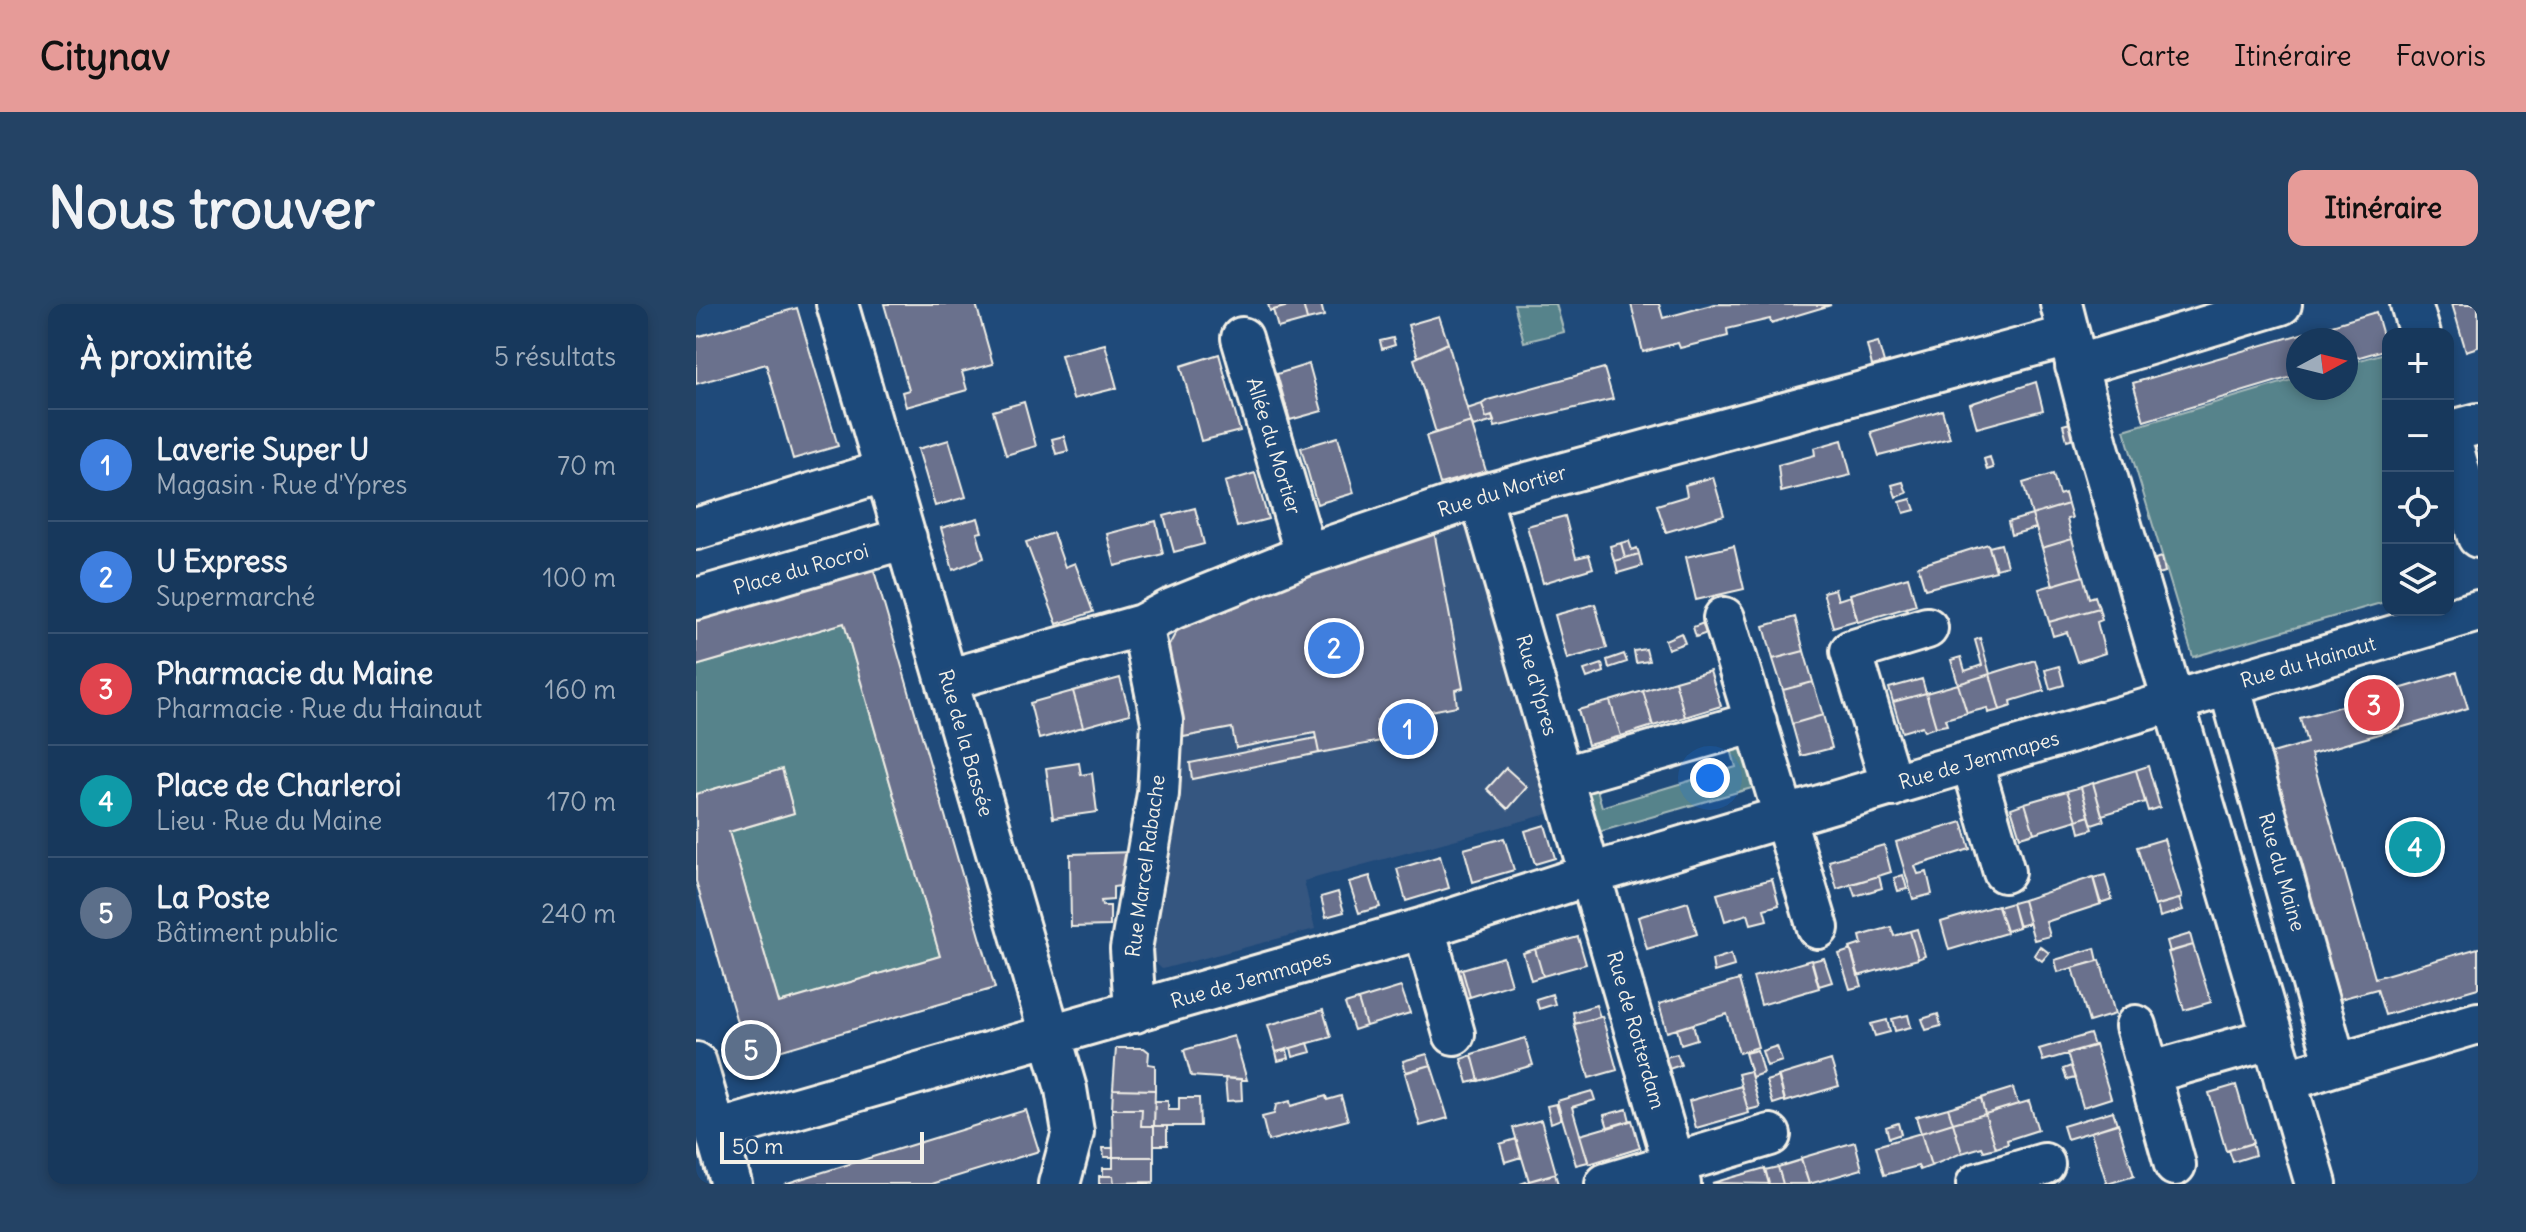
<!DOCTYPE html>
<html lang="fr">
<head>
<meta charset="utf-8">
<style>
	body { margin:0; font-family:Delius,sans-serif; background:#244365; color:#f1f3f6 }
	.controls { position:absolute; right:24px; top:24px; display:grid; overflow:hidden; border-radius:16px; box-shadow:0 4px 12px #0003 }
	.controls button { width:72px; height:72px; display:grid; place-items:center; padding:0; border:0; border-bottom:2px solid #365272; background:#17385c; color:#f1f3f6; font:40px sans-serif }
	.compass { position:absolute; left:1590px; top:24px; width:72px; height:72px; border-radius:50%; background:#17385c; box-shadow:0 4px 12px #0003; rotate:83deg }
	.scale { position:absolute; left:24px; bottom:20px; width:204px; box-sizing:border-box; padding-left:8px; border:4px solid #f4f1e8; border-top:0; font-size:22px; line-height:28px; white-space:nowrap; color:#f4f1e8; -webkit-text-stroke:6px #1f4a7a; paint-order:stroke }
	.you { position:absolute; left:1014px; top:474px; width:28px; height:28px; margin:-20px; border:6px solid #fff; border-radius:50%; background:#1a73e8; box-shadow:0 0 0 12px #1a73e833 }
	.badge { display:grid; place-items:center; width:52px; height:52px; border-radius:50%; background:#e69b98; color:#fff; font-size:26px; font-weight:700 }
	.pin { position:absolute; translate:-50% -50%; border:4px solid #fff; box-shadow:0 2px 8px #0006 }
	.list { margin:0; padding:0; list-style:none }
	h2 { display:flex; justify-content:space-between; align-items:center; height:104px; margin:0; padding:0 32px; font-size:34px }
	h2 small { font-size:26px; font-weight:400; color:#9eacbb }
	.list li { display:grid; grid-template-columns:52px 1fr auto; gap:24px; align-items:center; box-sizing:border-box; height:112px; padding:0 32px; border-top:2px solid #365272 }
	.list b { display:block; font-size:30px; white-space:nowrap }
	.list p { margin:0; font-size:26px; white-space:nowrap; color:#9eacbb }
	.list em { font-size:26px; font-style:normal; color:#9eacbb }
	.icon { flex:none; width:44px; height:44px; fill:none; stroke:currentColor; stroke-width:2; stroke-linecap:round; stroke-linejoin:round }
	.map { position:relative; flex:none; width:1782px; height:880px; overflow:hidden; border-radius:16px }
	header { display:flex; align-items:center; gap:48px; box-sizing:border-box; height:112px; padding:0 40px; background:#e69b98; color:#111 }
	header strong { font-size:38px }
	nav { display:flex; gap:44px; margin-inline-start:auto; font-size:28px }
	.intro { display:flex; align-items:center; justify-content:space-between; box-sizing:border-box; height:192px; padding:0 48px }
	h1 { margin:0; font-size:56px }
	.button { padding:20px 36px; border-radius:16px; background:#e69b98; color:#111; font-size:28px; font-weight:700 }
	main { display:flex; gap:48px; padding:0 48px }
	aside { flex:1; background:#17385c; border-radius:16px; box-shadow:0 4px 12px #0003 }
	.map>svg:first-child { display:block }
	.built { fill:#365680 }
	.green { fill:#57838b; stroke:#a6baba; stroke-width:2 }
	.building { fill:#6a718d; stroke:#f4f1e8; stroke-width:2 }
	.lines { fill:none; stroke-linecap:round; stroke-linejoin:round }
	.minor-casing { stroke:#f4f1e8; stroke-width:46 }
	.minor { stroke:#1f4a7a; stroke-width:40 }
	.labels { text-anchor:middle; stroke-width:8; stroke-linejoin:round; paint-order:stroke }
	.street-label { font-size:20px; fill:#f4f1e8; stroke:#1f4a7a }
</style>
</head>
<body>
<header>
<strong>Citynav</strong>
<nav><a>Carte</a><a>Itinéraire</a><a>Favoris</a></nav>
</header>
<div class="intro"><h1>Nous trouver</h1><a class="button">Itinéraire</a></div>
<main>
<aside>
<h2>À proximité<small>5 résultats</small></h2>
<ul class="list">
<li><span class="badge" style="background:#3f7fe0">1</span><div><b>Laverie Super U</b><p>Magasin · Rue d'Ypres</p></div><em>70 m</em></li>
<li><span class="badge" style="background:#3f7fe0">2</span><div><b>U Express</b><p>Supermarché</p></div><em>100 m</em></li>
<li><span class="badge" style="background:#e0444e">3</span><div><b>Pharmacie du Maine</b><p>Pharmacie · Rue du Hainaut</p></div><em>160 m</em></li>
<li><span class="badge" style="background:#0f9aa8">4</span><div><b>Place de Charleroi</b><p>Lieu · Rue du Maine</p></div><em>170 m</em></li>
<li><span class="badge" style="background:#5c6f8a">5</span><div><b>La Poste</b><p>Bâtiment public</p></div><em>240 m</em></li>
</ul>
</aside>
<div class="map">
<svg width="1782" height="880" viewBox="0 0 1782 880">
	<rect width="100%" height="100%" fill="#1f4a7a"/>
	<filter id="ink" filterUnits="userSpaceOnUse"><feTurbulence type="fractalNoise" baseFrequency=".0125" numOctaves="2"/><feDisplacementMap in="SourceGraphic" scale="16" xChannelSelector="R" yChannelSelector="G"/><feConvolveMatrix kernelMatrix="1 2 1 2 8 2 1 2 1" color-interpolation-filters="sRGB"/></filter>
	<g filter="url(#ink)">
		<path class="built" d="M776 213 859 508 608 577 619 625 466 665 454 654 482 466 462 347 474 319Z"/>
		<path class="green" d="M818 0H860L868 28 828 38Z
			M1692 48V297L1497 353 1428 126 1602 74V84H1650V60Z
			M148 319 244 652 83 699 33 528 98 509 86 466 0 490V362Z
			M1034 442 1048 443 1066 481 896 530 890 499 892 486 900 482 906 503 1040 463Z"/>
		<path class="building" d="M188 0H280L297 60 266 68 271 86 210 103 206 88 213 86Z
			M572 0H600L574 7Z
			M600 0H607L611 16 582 24 577 6Z
			M607 0H625L628 12 611 16Z
			M935 0H963L967 14 1019 0 1135 1 1075 19 1074 15 1031 25 1032 32 984 44 982 39 947 48Z
			M1756 0H1782V43L1770 47Z
			M101 4 142 142 97 155 70 60 0 80V33Z
			M1680 8 1691 45 1650 57V36H1602V71L1448 117 1437 79Z
			M743 12 752 39 722 53 712 21Z
			M697 34 699 41 686 45 684 37Z
			M1182 38 1188 59 1176 62 1171 41Z
			M752 39 775 118 740 129 718 55Z
			M409 40 421 84 377 95 365 51Z
			M523 50 544 127 505 137 485 62Z
			M613 60 626 107 594 116 581 70Z
			M908 64 917 95 799 123 796 112 790 114 786 100 792 96Z
			M1340 78 1347 106 1281 124 1274 100Z
			M328 98 340 142 310 151 297 107Z
			M786 100 790 114 796 112 798 117 777 123 771 105Z
			M1246 106 1254 134 1183 152 1175 128Z
			M775 118 790 167 744 180 730 132Z
			M1374 119 1378 134 1371 136 1367 121Z
			M368 132 372 147 360 150 356 135Z
			M642 133 658 189 621 200 605 144Z
			M253 136 270 193 239 202 222 145Z
			M1146 136 1155 171 1085 188 1082 161 1119 151 1118 144Z
			M1294 153 1297 164 1291 166 1288 155Z
			M559 169 572 215 541 223 529 178Z
			M1357 170 1363 191 1369 189 1372 200 1336 211 1327 179Z
			M1017 173 1028 211 970 228 961 201 991 192 989 181Z
			M1207 178 1211 189 1200 193 1196 181Z
			M1215 195 1219 206 1208 209 1204 198Z
			M1372 200 1376 214 1371 215 1376 235 1346 244 1336 211Z
			M499 204 508 240 478 248 468 212Z
			M1336 211 1340 224 1315 231 1312 218Z
			M869 212 880 254 893 251 897 264 847 279 831 222Z
			M282 214 286 228 281 229 288 254 257 266 245 224Z
			M460 217 467 250 419 262 411 230Z
			M738 227 767 384 759 386 761 402 681 417 685 437 623 449 619 429 540 444 536 424 482 434 471 345 485 319 555 290 557 295 567 292 564 286Z
			M357 229 369 263 379 259 397 308 361 320 330 238Z
			M1376 235 1387 272 1357 281 1346 244Z
			M933 237 936 246 941 244 943 250 929 254 925 239Z
			M925 239 929 254 918 257 914 242Z
			M1292 240 1300 267 1229 285 1222 262Z
			M1305 240 1311 262 1300 265 1293 243Z
			M1038 242 1048 285 1000 296 990 253Z
			M943 250 946 262 922 269 919 257Z
			M1466 253 1469 268 1463 270 1459 255Z
			M177 263 299 684 52 756 0 577V490L86 465 98 509 33 528 83 699 244 652 148 319 0 362V314Z
			M1387 272 1393 294 1399 292 1403 304 1353 318 1343 285Z
			M1212 273 1220 301 1162 318 1154 290Z
			M1139 285 1142 296 1154 292 1161 316 1137 323 1127 288Z
			M899 300 911 344 871 355 859 311Z
			M1403 304 1406 316 1401 318 1409 349 1381 358 1371 328 1357 332 1353 318Z
			M1099 313 1108 347 1077 355 1068 322Z
			M1010 318 1014 328 1000 333 997 323Z
			M985 329 989 339 972 345 969 336Z
			M1284 334 1294 370 1262 380 1255 356 1265 353 1269 367 1286 361 1279 336Z
			M950 345 953 357 940 359 938 347Z
			M1108 347 1117 378 1087 386 1077 355Z
			M928 350 931 358 913 364 911 356Z
			M1339 356 1348 387 1315 397 1316 402 1304 406 1294 370Z
			M906 360 908 368 891 374 888 366Z
			M1363 362 1368 381 1354 385 1349 366Z
			M1014 367 1025 402 989 413 979 377Z
			M1761 368 1772 404 1615 450 1679 674 1782 644V684L1689 711 1681 685 1644 695 1573 450 1611 439 1604 414Z
			M1294 370 1304 406 1292 409 1291 404 1271 409 1262 380Z
			M424 374 434 410 387 423 377 387Z
			M1226 375 1230 389 1197 398 1193 384Z
			M979 377 989 413 957 422 947 387Z
			M1117 378 1127 411 1096 420 1087 386Z
			M1262 380 1271 409 1249 415 1251 421 1240 423 1230 389Z
			M377 387 387 423 343 435 334 399Z
			M947 387 957 422 925 432 914 397Z
			M1230 389 1240 423 1228 427 1226 422 1206 428 1197 398Z
			M914 397 925 432 892 441 882 406Z
			M1127 411 1136 444 1105 452 1096 420Z
			M620 434 623 449 496 475 494 459Z
			M383 459 385 471 396 469 401 508 357 514 350 464Z
			M1452 462 1464 503 1452 507 1440 466Z
			M810 464 831 483 812 505 791 485Z
			M1440 466 1449 498 1406 511 1397 479Z
			M1397 479 1408 517 1396 521 1385 483Z
			M1385 483 1393 512 1381 516 1371 487Z
			M1371 487 1381 516 1338 529 1329 499Z
			M1329 499 1338 529 1324 533 1315 504Z
			M1393 512 1397 525 1384 529 1381 516Z
			M1266 518 1274 545 1219 562 1222 570 1231 568 1236 590 1217 595 1200 538Z
			M849 521 859 554 839 560 829 527Z
			M808 534 818 566 777 578 768 545Z
			M1468 535 1486 594 1459 602 1441 543Z
			M1188 541 1195 568 1141 585 1133 557Z
			M437 548 431 581 417 583V596L405 597 406 602H414V622L375 623 374 550Z
			M744 552 753 584 710 597 701 565Z
			M1207 571 1211 585 1202 587 1198 574Z
			M1409 571 1416 595 1404 599 1397 574Z
			M674 572 684 603 663 609 653 578Z
			M1183 572 1186 584 1159 592 1155 580Z
			M1397 573 1405 600 1350 618 1354 632 1338 636 1327 596Z
			M1076 575 1083 601 1068 605 1071 616 1055 620 1052 610 1029 617 1021 590Z
			M642 588 648 608 630 613 625 593Z
			M1483 595 1487 606 1464 613 1461 601Z
			M1327 596 1333 619 1322 622 1316 599Z
			M992 598 1001 630 951 645 942 613Z
			M1316 599 1323 623 1310 627 1302 603Z
			M1302 601 1310 629 1253 646 1245 618Z
			M1195 623 1198 632 1214 627 1222 655 1162 672 1154 644 1166 640 1164 632Z
			M1221 625 1229 652 1222 655 1214 627Z
			M1494 630 1497 641 1474 648 1471 637Z
			M882 633 890 660 847 672 839 645Z
			M1497 641 1515 698 1488 706 1472 648Z
			M1344 642 1353 649 1346 657 1338 651Z
			M1399 644 1402 657 1362 668 1359 656Z
			M839 645 847 672 835 676 827 649Z
			M1155 646 1166 682 1154 685 1143 650Z
			M1035 650 1038 662 1018 668 1016 656Z
			M807 653 815 680 774 693 766 665Z
			M1128 654 1136 678 1123 682 1116 657Z
			M1115 656 1123 684 1065 701 1057 673Z
			M1404 656 1419 710 1393 718 1377 664Z
			M766 665 774 693 761 696 753 669Z
			M1043 676 1062 743 1043 749 1031 710 971 728 963 700Z
			M705 683 714 709 670 722 662 696Z
			M856 690 859 700 843 705 840 695Z
			M662 696 670 722 658 726 649 700Z
			M900 701 904 713 879 720 877 708Z
			M627 706 635 733 580 748 572 721Z
			M1242 710 1245 722 1230 726 1226 715Z
			M1212 711 1215 723 1199 727 1196 715Z
			M906 712 921 766 893 774 878 720Z
			M1191 716 1194 728 1179 732 1175 720Z
			M997 720 1001 735 985 740 981 725Z
			M1394 730 1398 742 1347 757 1343 745Z
			M538 732 551 776 495 772 488 746Z
			M829 734 837 761 783 777 776 750Z
			M612 739 615 748 597 753 595 744Z
			M1399 741 1415 794 1387 803 1371 749Z
			M1081 742 1086 757 1071 762 1066 747Z
			M420 744H448L453 748 452 760 459 761V786L417 785Z
			M591 746 593 754 582 757 580 748Z
			M1061 746 1067 769 1056 773 1049 749Z
			M731 750 735 761 710 768 707 757Z
			M981 750 985 761 973 765 970 753Z
			M776 751 783 776 772 779 765 755Z
			M1135 756 1143 782 1089 798 1082 772Z
			M735 761 752 814 724 822 709 769Z
			M1375 762 1379 774 1371 776 1367 765Z
			M1054 767 1064 803 1052 806 1042 770Z
			M1083 773 1089 796 1077 800 1070 777Z
			M529 774 545 775 546 796 531 797Z
			M1540 781 1557 839 1530 847 1513 789Z
			M1045 782 1053 809 1000 824 993 797Z
			M1317 784 1322 800 1289 810 1285 794Z
			M417 785 459 786 458 822H445L446 805H416Z
			M896 787 899 796 876 803 892 858 880 861 861 797Z
			M630 792 631 796 645 792 652 816 572 837 566 813 578 810 580 801 594 797 595 802Z
			M483 794H503L504 822H458L459 797H472V806H483Z
			M1285 794 1289 810 1257 819 1252 804Z
			M1333 797 1342 826 1311 836 1312 840 1300 844 1289 810Z
			M860 800 865 815 855 819 851 802Z
			M1252 804 1257 819 1225 829 1220 813Z
			M416 805H446L445 822H458V853H417Z
			M931 805 934 817 912 824 908 811Z
			M330 806 343 847 236 880H88Z
			M1417 807 1421 820 1371 835 1367 822Z
			M1289 810 1300 844 1288 847 1286 843 1266 849 1257 819Z
			M845 816 860 869 833 877 817 824Z
			M936 816 944 844 893 860 884 831Z
			M1202 819 1205 830 1193 834 1190 823Z
			M1257 819 1266 849 1235 862 1225 829Z
			M1422 819 1438 872 1411 880 1395 828Z
			M458 822H471V841H458Z
			M1225 829 1235 862 1224 866 1222 862 1188 871 1180 842Z
			M820 835 825 853 809 858 804 840Z
			M1159 838 1166 865 1113 880 1105 854Z
			M1556 839 1559 851 1537 858 1533 846Z
			M407 844H417V853H408Z
			M417 853H458V878L418 879 417 872H407V864H417Z
			M1105 856 1113 880H1087L1082 863Z
			M1082 863 1087 880H1073L1069 866Z
			M1069 864 1073 880 1016 879Z
			M859 870 862 880H824L833 877Z
			M403 872H417L418 879 458 880H403Z"/>
		<g class="lines">
			<defs>
				<path id="minor" d="M141 0 370 785 377 828 363 880
					M1365 0 1401 140 1620 880
					M1715 0 1724 30
					M546 34 610 251
					M1380 62 1585 0
					M1782 120 1752 128 1782 233
					M784 192 984 880
					M0 225 190 167
					M0 295 210 234
					M1028 314 1122 624
					M251 376 446 321 476 305 610 251 784 192 1372 32
					M1533 381 1640 761 1589 777
					M1276 459 1308 568
					M868 473 1060 418
					M1196 482 1155 347 1231 324
					M728 624 758 730
					M439 708 435 645 462 490 466 417 446 321
					M1440 722 1479 861
					M0 759 35 880
					M1640 761 1782 719
					M1453 769 1577 734
					M20 827 728 624 915 564 1782 307
					M910 880 1074 831
					M1281 880 1348 860"/>
			</defs>
			<use href="#minor" class="minor-casing"/>
			<use href="#minor" class="minor"/>
		</g>
	</g>
	<g class="labels">
		<g class="street-label">
			<text transform="translate(578 142) rotate(73)" y="7">Allée du Mortier</text>
			<text transform="translate(806 187) rotate(-17)" y="7">Rue du Mortier</text>
			<text transform="translate(105 265) rotate(-16)" y="7">Place du Rocroi</text>
			<text transform="translate(1612 358) rotate(-16)" y="7">Rue du Hainaut</text>
			<text transform="translate(841 381) rotate(74)" y="7">Rue d'Ypres</text>
			<text transform="translate(270 439) rotate(74)" y="7">Rue de la Bassée</text>
			<text transform="translate(1283 456) rotate(-16)" y="7">Rue de Jemmapes</text>
			<text transform="translate(449 562) rotate(-82)" y="7">Rue Marcel Rabache</text>
			<text transform="translate(1586 568) rotate(74)" y="7">Rue du Maine</text>
			<text transform="translate(555 675) rotate(-16)" y="7">Rue de Jemmapes</text>
			<text transform="translate(940 726) rotate(74)" y="7">Rue de Rotterdam</text>
		</g>
	</g>
</svg>
<div class="controls">
<button>+</button>
<button>−</button>
<button><svg class="icon" aria-label="locate" viewBox="0 0 24 24"><circle cx="12" cy="12" r="6"/><path d="M12 2v4M12 18v4M2 12h4M18 12h4"/></svg></button>
<button><svg class="icon" aria-label="layers" viewBox="0 0 24 24"><path d="M12 4l9 5-9 5-9-5zM3 14l9 5 9-5"/></svg></button>
</div>
<svg class="compass" viewBox="-18 -18 36 36"><path d="M0-13l5 13h-10z" fill="#e53935"/><path d="M0 13l5-13h-10z" fill="#9eacbb"/></svg>
<div class="scale">50 m</div>
<div class="you"></div>
<div class="pin badge" style="left:712px;top:425px;background:#3f7fe0">1</div>
<div class="pin badge" style="left:638px;top:344px;background:#3f7fe0">2</div>
<div class="pin badge" style="left:1678px;top:401px;background:#e0444e">3</div>
<div class="pin badge" style="left:1719px;top:543px;background:#0f9aa8">4</div>
<div class="pin badge" style="left:55px;top:746px;background:#5c6f8a">5</div>
</div>
</main>
</body>
</html>
